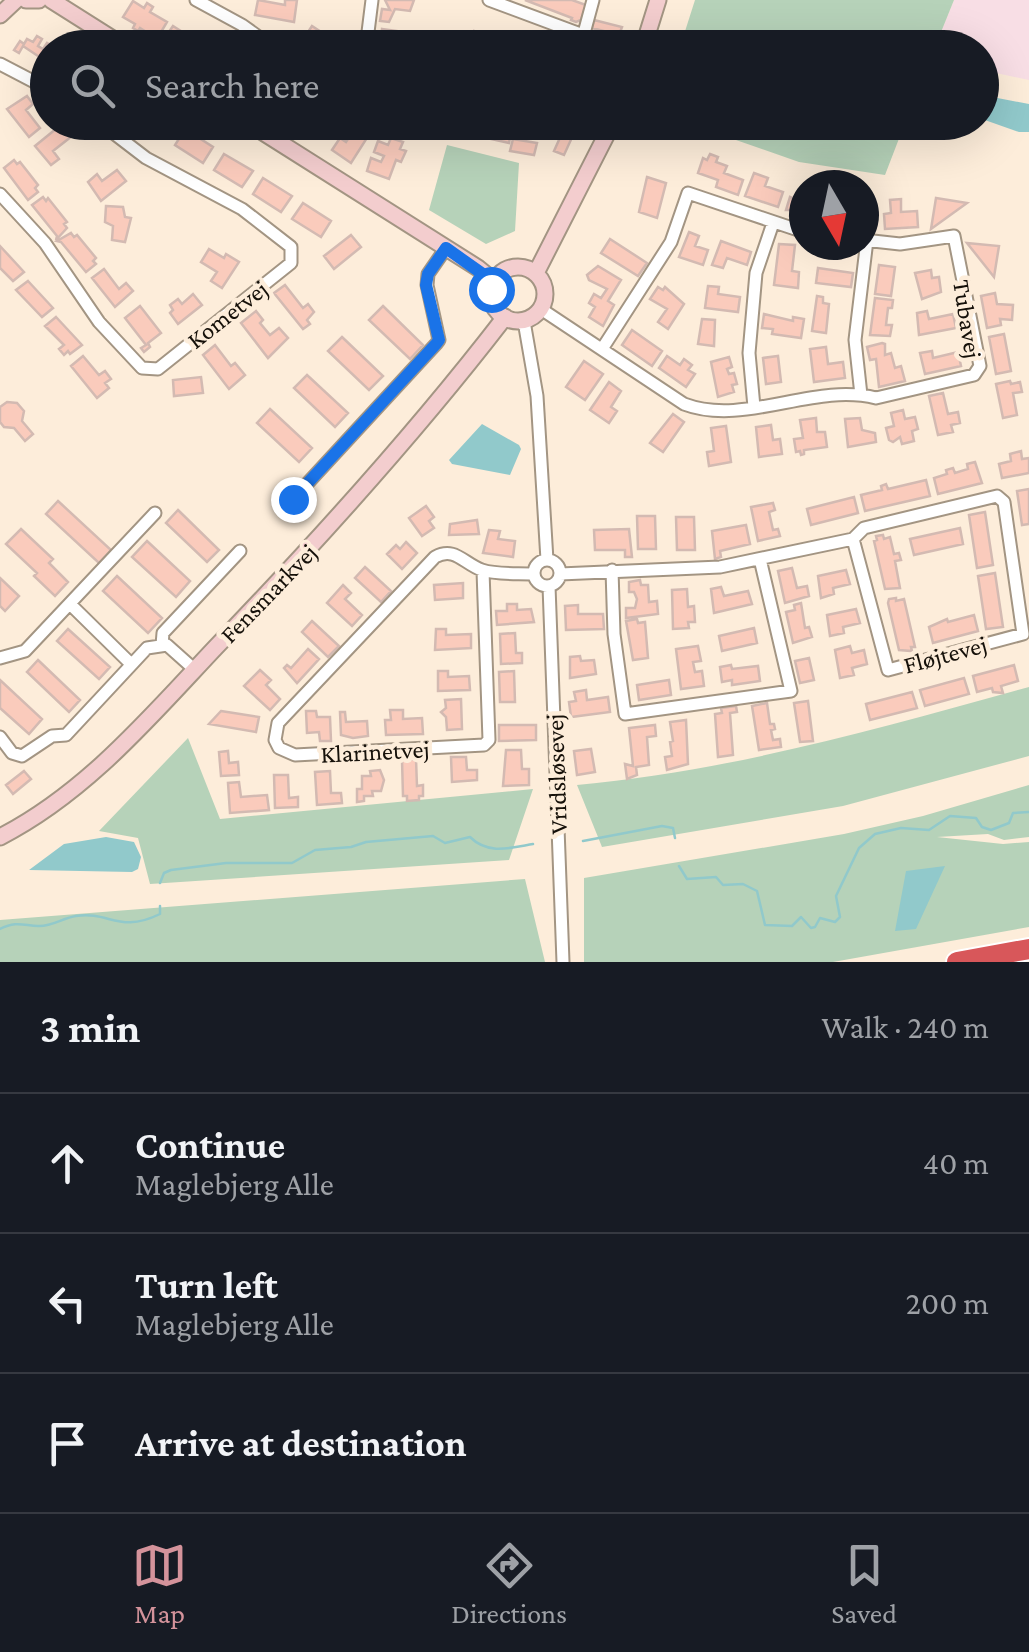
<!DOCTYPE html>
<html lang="en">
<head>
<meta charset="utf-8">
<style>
	body { margin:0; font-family:"Crimson Pro",serif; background:#20242c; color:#f1f3f6 }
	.compass { position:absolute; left:789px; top:170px; width:90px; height:90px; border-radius:50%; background:#171b24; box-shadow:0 10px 40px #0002; rotate:171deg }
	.stop { position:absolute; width:30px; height:30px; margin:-22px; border:8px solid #1a73e8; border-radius:50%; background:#fff }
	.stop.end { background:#1a73e8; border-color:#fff; box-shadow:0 2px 10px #0008 }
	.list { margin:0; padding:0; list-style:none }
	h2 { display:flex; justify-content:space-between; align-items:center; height:130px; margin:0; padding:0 40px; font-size:42px }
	h2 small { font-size:32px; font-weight:400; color:#9ea1a6 }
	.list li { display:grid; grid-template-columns:65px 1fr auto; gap:30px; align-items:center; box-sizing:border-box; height:140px; padding:0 40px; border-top:2px solid #363941 }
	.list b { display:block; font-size:38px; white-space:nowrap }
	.list p { margin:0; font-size:32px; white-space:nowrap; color:#9ea1a6 }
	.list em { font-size:32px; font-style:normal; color:#9ea1a6 }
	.icon { flex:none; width:55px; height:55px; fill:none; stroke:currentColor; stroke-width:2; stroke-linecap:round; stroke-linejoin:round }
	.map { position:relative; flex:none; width:1029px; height:962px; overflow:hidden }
	.search { position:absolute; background:#171b24; box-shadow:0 10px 40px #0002; left:30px; right:30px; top:30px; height:110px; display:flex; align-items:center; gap:25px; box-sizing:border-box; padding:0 35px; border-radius:55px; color:#9ea1a6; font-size:38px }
	.sheet { height:550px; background:#171b24 }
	nav { display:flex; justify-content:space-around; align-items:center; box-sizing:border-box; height:140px; border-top:2px solid #363941; background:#171b24; font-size:28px; color:#9ea1a6 }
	nav a { display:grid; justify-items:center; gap:5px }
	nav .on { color:#d4939b }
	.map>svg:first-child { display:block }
	.education { fill:#f8dee5 }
	.green { fill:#b6d2b9 }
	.water { fill:#91c9cb }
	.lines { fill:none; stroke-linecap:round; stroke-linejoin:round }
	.stream { stroke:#91c9cb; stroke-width:2.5 }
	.building { fill:#facbbc; stroke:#d3bab2; stroke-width:2.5 }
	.street-casing { stroke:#a39583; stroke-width:15 }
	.secondary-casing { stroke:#a39583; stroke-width:19 }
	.highway-casing { stroke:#fff; stroke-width:24 }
	.street { stroke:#fff; stroke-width:11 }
	.secondary { stroke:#f3cdce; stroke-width:15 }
	.highway { stroke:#d8575a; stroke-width:20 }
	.route { stroke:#1a73e8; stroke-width:12 }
	.labels { text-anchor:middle; stroke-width:9; stroke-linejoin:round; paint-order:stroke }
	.street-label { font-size:25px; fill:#151009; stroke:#fdedda }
</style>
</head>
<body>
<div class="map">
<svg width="1029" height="962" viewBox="0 0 1029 962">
	<rect width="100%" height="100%" fill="#fdedda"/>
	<path class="education" d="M954 0H1029V80L982 70V48L935 47Z"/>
	<path class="green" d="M695 0H954L935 47H680Z
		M716 123V122L905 123 885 175 799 162 713 132Z
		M447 145 519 163 515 231 486 244 429 210Z
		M1029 687V756L843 806 602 847 577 785C731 771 881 728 1029 687Z
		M188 738 220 819 533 789 509 860 150 884 138 838 99 831Z
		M1029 785V837L1004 840 988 834 937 837 1003 844 1029 842V927L833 962H584V878L844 834 923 816Z
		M525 879 545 962H0V920Z"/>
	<path class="water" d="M982 95 1029 104V132H1019L982 119Z
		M482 424 519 445 521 449 510 475 452 464 449 460Z
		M106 837 134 842 141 857 138 869 132 872 29 870 64 844Z
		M945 866 916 929 895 931 906 871Z"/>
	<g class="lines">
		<path class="stream" d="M583 841 662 826 673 828 675 838
			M679 866 687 879 716 877 723 885 743 884 757 891 765 925 792 926 801 917 811 928 815 927 820 918 835 922 840 917 836 896 859 848 875 834 901 828 929 830 950 816 976 818 982 827 991 830 1009 823 1013 813 1029 812
			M160 883 164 873 171 870 226 863H292L315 850 351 847 366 842 433 836 445 843 470 837C488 855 510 848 533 844
			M0 929C16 921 22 925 38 926 51 927 63 918 76 916 110 911 119 934 160 914V906"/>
	</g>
	<path class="building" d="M258 0 285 5V0H297L294 22 255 15Z
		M385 0H414L410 11 395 9 389 22 380 21 382 9 390 10Z
		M525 0H572L586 5 581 20 576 22 571 20 572 18Z
		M133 1 144 8 147 3 153 7 150 12 167 22 157 39 140 28 138 31 133 28 135 24 123 17Z
		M594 20 622 27 619 35 592 28Z
		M173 26 206 47V48H171L162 42Z
		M312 26 321 32 318 37 334 48H305L300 44Z
		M382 29 397 31 395 48H380Z
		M474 31 561 48H476L471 46Z
		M37 36 42 39 38 46 43 49 47 43 52 46 48 48V63L44 69 40 66 44 60 23 46 19 53 14 50 20 41 24 44 27 39 33 42Z
		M27 96 33 104 26 110 40 128 29 137 7 109Z
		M139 122H174L164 138Z
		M359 122 372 130 351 163 332 150 340 138 346 142Z
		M468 122H499L512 128 509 143 465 133Z
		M567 122H579L564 155 554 151Z
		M62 124 72 136 53 151 59 159 51 165 35 146Z
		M185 129 213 147 203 163 175 145Z
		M391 138 403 142 400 149 406 151 401 162 396 160 389 179 367 171 371 158 381 162 384 156 374 152 378 141 388 145Z
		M513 139 537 143 534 155 510 151Z
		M224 154 253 171 242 187 214 170Z
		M710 154 718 157 716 162 727 166 724 173 743 180 738 195 716 187 718 180 698 173 703 158 707 160Z
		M14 160 17 164 20 162 38 185 35 188 38 192 28 200 4 168Z
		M117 170 126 181 101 201 88 182 97 174 102 181Z
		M754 173 768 178 765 186 783 192 778 207 745 196Z
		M647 177 666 183 657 218 639 212Z
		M263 178 292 196 281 212 253 194Z
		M43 197 46 201 48 198 67 222 64 224 67 228 56 240 57 236 32 205Z
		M790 197 804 203V219L790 216 791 210H786Z
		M936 198 967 203 931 229Z
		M901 199V212L917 211 918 227 885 229 884 214 891 213 890 200Z
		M303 203 331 221 321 237 292 219Z
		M106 206 123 207 125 217 131 218 125 242 112 240 113 226 105 222Z
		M689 232 699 236 695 246 708 250 703 265 679 257Z
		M71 233 74 237 77 235 96 258 93 261 96 264 86 272 61 242 57 241Z
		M351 235 361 247 334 269 324 256Z
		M610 239 647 263 638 276 601 253Z
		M721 241 751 252 747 265 727 258 723 268 712 265Z
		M967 243 999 246 994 277Z
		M779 244 795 245 792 271 799 272 798 288 774 285Z
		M0 246 24 272 13 281 0 268Z
		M209 249 224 258 226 254 239 262 222 288 211 281 217 272 201 262Z
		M879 265 895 267 891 296 875 294Z
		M598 266 621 280 608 301 614 305 603 326 589 317 595 307 589 303 594 294 601 298 607 289 589 280 587 275Z
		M818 268 853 273 851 287 816 283Z
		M104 269 119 289 126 283 133 291 115 307 92 278Z
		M931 270 932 278 939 277 941 292 922 299 915 273Z
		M28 281 53 308 42 317 16 290Z
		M285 285 303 308 308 304 314 312 307 320 310 324 303 329 274 293Z
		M708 286 719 287 718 294 740 297 738 312 705 308Z
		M658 287 663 290 665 287 684 304 668 329 658 322 667 309 650 299Z
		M995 293 997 304 1013 305 1012 320 1000 319 1001 325 987 328 981 296Z
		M193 294 202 305 178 324 170 313 173 310 170 305 178 299 182 304Z
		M817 296 823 297V303L829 304 826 333 812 331Z
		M875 298 893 300 892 308H888L886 325H892L890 336 870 335Z
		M140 306 161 333 148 343 150 347 144 352 141 348 146 345 125 318Z
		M383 306 423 345 410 359 369 320Z
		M256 311 263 320 260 323 270 335 279 328 288 338 268 358 241 323Z
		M927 311 929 319 953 314 956 328 919 335 917 313Z
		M764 314 793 321V317L804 319 801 338 772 334 773 329 762 328Z
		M56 317 82 345 70 354 68 351 64 355 59 349 64 345 45 326Z
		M702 319 715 320 714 346 698 344Z
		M632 330 662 351 652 366 622 345Z
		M1004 334 1011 371 996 374 989 337Z
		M342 337 383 376 369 390 328 351Z
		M882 343 885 344V355L891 353 895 368 901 366 905 381 879 387 876 359 870 360 867 347Z
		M215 345 231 366 235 363 245 375 229 389 203 355Z
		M826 347 828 364 843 362 845 378 814 382 810 349Z
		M932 351 933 358 958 352 961 366 925 374 920 353Z
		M83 356 99 375 105 371 111 379 105 383 109 388 97 398 71 366Z
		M667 356 680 365 684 359 692 365 688 370 695 374 686 387 659 368Z
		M778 356 781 382 766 384 763 358Z
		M729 357 732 367 727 369 729 374 734 373 737 384 732 385 734 392 718 397 711 362Z
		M584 361 603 374 585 400 566 387Z
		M307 375 348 413 335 427 294 388Z
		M201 377 203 393 174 396 173 380Z
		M1010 381 1011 384 1020 382 1022 392 1013 393 1017 415 1003 418 996 384Z
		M609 382 621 391 611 407 617 411 609 423 590 410Z
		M943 393 948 414 958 412 960 423 951 425 953 432 938 435 929 396Z
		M7 402 17 403 24 411 22 421 33 434 25 441 14 428 4 427 0 422V407Z
		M270 409 312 448 299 462 257 423Z
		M903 410 905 419 915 417 918 429 912 431 914 441 902 444 900 437 893 442 889 440 886 428 894 426 891 413Z
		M673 414 684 422 663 452 650 443Z
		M816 418 817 432H825L827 447 804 450V454L801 455 800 451 796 452 794 439 803 438 800 420Z
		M860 418 862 430 875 433 876 442 848 447 845 419Z
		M771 425 773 440 780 439 782 454 759 457 756 427Z
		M726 426 731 462 709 466 707 452 714 451 711 428Z
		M1021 451 1022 459 1029 458V473L1002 478 999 464 1011 461 1010 454Z
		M975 462 982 483 938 494 934 478 947 474 946 470 953 468 955 473 968 469 967 464Z
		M926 480 930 496 865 511 861 495 882 490 881 486 886 484 888 489Z
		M1029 489V524L1022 525 1017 491Z
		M854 497 858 513 811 525 807 509Z
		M58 501 111 550 99 563 46 514Z
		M773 503 775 510 769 512 773 530 778 529 780 536 758 541 751 507Z
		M426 506 434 517 429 521 434 528 422 536 409 518Z
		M178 510 219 550 207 562 166 523Z
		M985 512 993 565 977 568 969 515Z
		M637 516H655L656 549H638Z
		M676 517H694L695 550H677Z
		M477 520 479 534 449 535 450 524Z
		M746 525 750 544 720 551 721 557 715 559 712 531Z
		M960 528 963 544 914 555 910 539Z
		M21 529 53 559 49 563 68 582 55 596 34 576 37 573 6 544Z
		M629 529 632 557H625V550H595L594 530Z
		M489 530 500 531 498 539 515 541 513 557 483 553Z
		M883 535 884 539 890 537 894 554 899 553 901 560 895 561 900 588 885 589 874 541 877 540 876 536Z
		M147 541 190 581 176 597 132 557Z
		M406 542 417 553 402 569 387 554 396 545 400 549Z
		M365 567 391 591 381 602 355 578Z
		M792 568 797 588 807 586 809 596 785 603 778 571Z
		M846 570 850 584 833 588 834 594 821 598 818 576Z
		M995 573 1003 627 986 629 978 576Z
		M117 576 162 618 148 633 103 591Z
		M0 578 19 596 5 611 0 606Z
		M640 580 641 585H648L649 602 657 601 658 614 626 618V608H635L637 599 634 592H629V582Z
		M463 583V598L435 600 434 585Z
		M343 585 351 593 345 599 362 615 352 626 327 603Z
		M721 587 724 596 748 591 752 604 714 613 711 589Z
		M687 589 688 607 694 606 695 622H688L689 628 673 629 672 590Z
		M896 598V601L904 599 915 647H911L912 651 899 650 888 603 889 599Z
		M801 603 805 628 809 627 812 637 793 643 786 612 795 610 794 605Z
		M507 604H517V610L531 609 534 622 497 625 496 611H507Z
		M578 605V614H603L604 629 566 630 565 606Z
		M856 609 860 623 843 627 844 633 830 636 827 615Z
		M974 615 978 631 933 643 929 627 947 619 948 622Z
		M637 619 638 623 645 622 648 658 633 660 626 621Z
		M312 621 339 646 328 657 302 632Z
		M754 628 757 643 722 651 719 636Z
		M68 629 110 667 99 679 57 641Z
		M436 629H446V635L471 634V648L435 650Z
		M515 633 516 653H522V663L501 664 500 634Z
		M698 646 701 661 693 662 695 672 702 671 704 686 681 689 676 649Z
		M850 646 852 653 864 650 867 664 852 668 854 675 840 678 835 650Z
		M308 649 319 659 297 683 284 668 287 665 291 668Z
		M580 656 581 661 594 660 596 674 570 678V657Z
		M809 658 814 680 800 683 795 661Z
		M38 660 80 700 69 712 27 672Z
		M731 665 732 669 758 666 760 681 732 685V680L722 682 720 667Z
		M1014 665 1018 681 1001 686 1003 693 993 692 992 688 977 692 973 676Z
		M260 670 271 680 266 685 280 699 270 710 244 686Z
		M438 671H448V677L469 676 470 690 438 691Z
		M514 671 515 702H500L499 672Z
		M964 678 969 694 925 706 920 690Z
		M0 680 42 719 29 734 0 708Z
		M669 680 671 695 639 700 637 685Z
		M586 690 587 700 608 697 610 712 571 717 569 702 576 701 574 692Z
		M912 692 917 708 870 720 866 704Z
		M461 699 462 729 447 730 446 717 441 712 446 708 445 700Z
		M808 701 813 741 800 742 794 703Z
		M767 703 770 724H774L775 729 771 730 773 740 780 739 781 747 759 750 752 706Z
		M736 706 737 712 730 713 733 755 718 757 715 714 722 713 721 708Z
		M390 710H403V719L422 718 423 734 386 735 385 720H391Z
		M221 711 259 717 256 732 209 724Z
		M306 711H316L317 717H330L331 741H320L319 732 307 733Z
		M340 712H345L346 722 367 721 368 736 353 738 341 735Z
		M686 720 688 764 667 770 665 757 672 756 670 742 673 741 670 722Z
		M499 725H536V740L499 741Z
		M655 725 656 736 647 737 649 765 636 767 637 775 627 779 625 764 633 766 629 728Z
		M591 749 595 772 577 775 574 751Z
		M506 750H521L522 769H529V785L503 786Z
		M228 751 229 763 238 762 239 775 221 776 219 752Z
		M451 757H466L467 770H477V780L452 782Z
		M416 759 417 786 423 785V796H419V800L407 801V796H403L402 760Z
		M380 770 384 780 381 791H372L373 796H364V801L357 802V789H362V776H371L370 771Z
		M24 771 31 779 13 794 6 785Z
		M330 771 331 793H341L342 803 317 805 315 772Z
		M274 775H288L289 798 298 797V807L275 808Z
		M239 782 241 797 267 795 269 810 230 813 228 783Z"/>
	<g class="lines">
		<defs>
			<path id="street" d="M196 0 242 25 274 48
				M489 0 583 35
				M366 48 372 0
				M580 48 593 0
				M0 64 48 89
				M0 194 45 243 99 322 142 368 158 369 291 263V247L242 209 146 158 99 122
				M541 309 684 404C745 427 814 382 876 398L974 375 980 366 954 236 900 244 864 240
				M520 321 525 327 537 396 547 560
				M602 349 671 242 688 193 804 232
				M861 395 855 340 867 240
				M754 407 749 353 756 273 773 223
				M293 499 436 344 439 340 427 285 428 274 446 248
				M534 573a13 13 0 1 1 26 0a13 13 0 1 1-26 0Z
				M612 570 614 634 625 714 791 691 760 559
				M483 571 489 740 484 745 295 755 279 748 275 740 278 723 435 557C455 546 464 564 482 570 497 575 518 573 534 574
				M560 574 720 567 853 539 888 670 1023 634 1004 502 997 496 864 528 853 539
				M549 586 563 962
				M71 605 131 664
				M162 645 163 633 240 551
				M0 658 25 651 155 513
				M0 737 12 753 22 756 52 736 66 735 147 648 167 645 195 670"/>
			<path id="secondary" d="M26 0H39
				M51 0 127 48
				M0 15 16 0
				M643 48 658 0
				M247 122 478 268 494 281
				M491 294a27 27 0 1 1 54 0a27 27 0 1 1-54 0Z
				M536 273 613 122
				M0 837C86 793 150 717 215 648 317 542 415 434 505 317"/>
			<path id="highway" d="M957 962 1029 949"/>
		</defs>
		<use href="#street" class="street-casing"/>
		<use href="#secondary" class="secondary-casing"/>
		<use href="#highway" class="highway-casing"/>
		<use href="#street" class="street"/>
		<use href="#secondary" class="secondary"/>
		<use href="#highway" class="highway"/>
	</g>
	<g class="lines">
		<path class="route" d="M293 499 436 344 439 340 426 285 428 274 446 248 494 282 491 289"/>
	</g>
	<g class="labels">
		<g class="street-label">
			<text transform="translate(227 314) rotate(-38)" y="9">Kometvej</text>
			<text transform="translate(968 319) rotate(81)" y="9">Tubavej</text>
			<text transform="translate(268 593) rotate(-46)" y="9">Fensmarkvej</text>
			<text transform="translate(945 654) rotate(-15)" y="9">Fløjtevej</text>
			<text transform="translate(375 751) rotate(-3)" y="9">Klarinetvej</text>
			<text transform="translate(556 774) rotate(-92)" y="9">Vridsløsevej</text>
		</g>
	</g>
</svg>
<svg class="compass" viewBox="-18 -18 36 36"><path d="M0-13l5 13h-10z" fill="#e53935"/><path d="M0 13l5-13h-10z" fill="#9ea1a6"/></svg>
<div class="stop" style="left:491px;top:289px"></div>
<div class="stop end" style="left:293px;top:499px"></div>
<div class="search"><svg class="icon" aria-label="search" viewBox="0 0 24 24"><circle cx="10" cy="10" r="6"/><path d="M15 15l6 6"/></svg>Search here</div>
</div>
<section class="sheet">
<h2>3 min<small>Walk · 240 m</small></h2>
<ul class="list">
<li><svg class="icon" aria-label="ahead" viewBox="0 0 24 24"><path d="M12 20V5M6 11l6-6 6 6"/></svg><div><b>Continue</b><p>Maglebjerg Alle</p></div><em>40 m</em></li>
<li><svg class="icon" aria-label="left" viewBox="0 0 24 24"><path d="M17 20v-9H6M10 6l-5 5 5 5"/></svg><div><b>Turn left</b><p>Maglebjerg Alle</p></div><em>200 m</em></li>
<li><svg class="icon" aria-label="arrive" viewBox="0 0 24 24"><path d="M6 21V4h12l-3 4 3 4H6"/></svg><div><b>Arrive at destination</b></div></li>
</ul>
</section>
<nav>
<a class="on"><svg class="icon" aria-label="map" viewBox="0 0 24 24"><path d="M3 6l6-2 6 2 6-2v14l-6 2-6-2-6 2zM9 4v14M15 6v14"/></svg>Map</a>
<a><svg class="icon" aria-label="directions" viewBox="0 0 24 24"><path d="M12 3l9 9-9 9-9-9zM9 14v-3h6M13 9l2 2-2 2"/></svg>Directions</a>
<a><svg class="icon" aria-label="saved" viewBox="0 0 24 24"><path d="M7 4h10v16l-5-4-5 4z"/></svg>Saved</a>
</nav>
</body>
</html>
